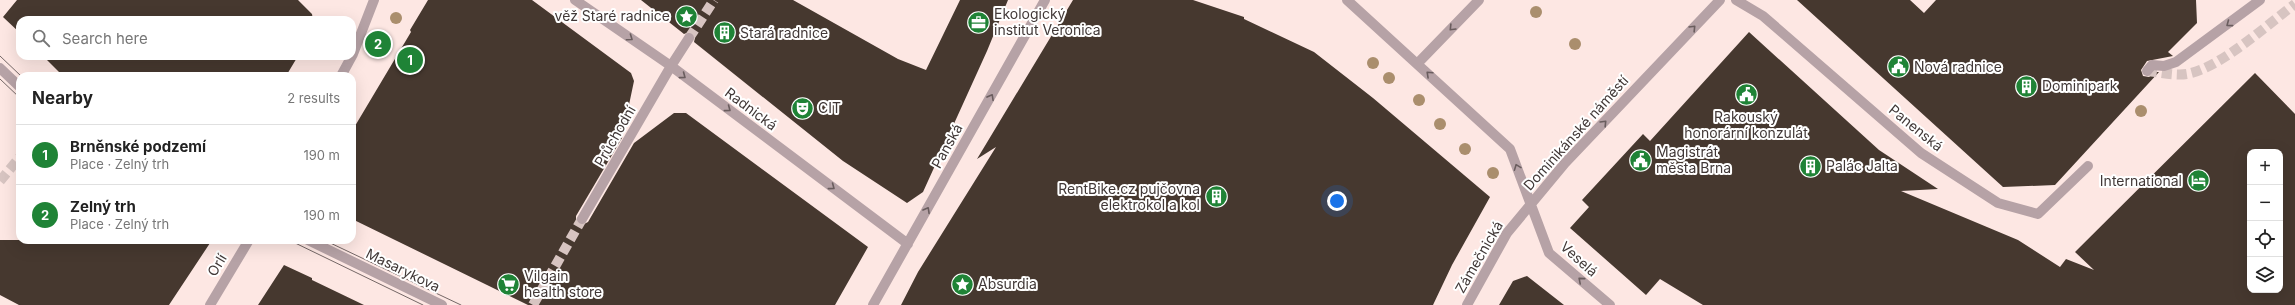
<!DOCTYPE html>
<html lang="en">
<head>
<meta charset="utf-8">
<style>
	body { margin:0; font-family:Inter,sans-serif; background:#f2f2f2; color:#222 }
	.controls { position:absolute; right:12px; bottom:12px; display:grid; overflow:hidden; border-radius:8px; box-shadow:0 4px 16px #0002 }
	.controls button { width:36px; height:36px; display:grid; place-items:center; padding:0; border:0; border-bottom:1px solid #e0e0e0; background:#fff; color:#222; font:20px sans-serif }
	.you { position:absolute; left:1337px; top:201px; width:14px; height:14px; margin:-10px; border:3px solid #fff; border-radius:50%; background:#1a73e8; box-shadow:0 0 0 6px #1a73e833 }
	.badge { display:grid; place-items:center; width:26px; height:26px; border-radius:50%; background:#1f8336; color:#fff; font-size:13px; font-weight:700 }
	.pin { position:absolute; translate:-50% -50%; border:2px solid #fff; box-shadow:0 1px 4px #0006 }
	.list { margin:0; padding:0; list-style:none }
	h2 { display:flex; justify-content:space-between; align-items:center; height:52px; margin:0; padding:0 16px; font-size:17px }
	h2 small { font-size:13px; font-weight:400; color:#767676 }
	.list li { display:grid; grid-template-columns:26px 1fr auto; gap:12px; align-items:center; box-sizing:border-box; height:60px; padding:0 16px; border-top:1px solid #e0e0e0 }
	.list b { display:block; font-size:15px; white-space:nowrap }
	.list p { margin:0; font-size:13px; white-space:nowrap; color:#767676 }
	.list em { font-size:13px; font-style:normal; color:#767676 }
	.icon { flex:none; width:22px; height:22px; fill:none; stroke:currentColor; stroke-width:2; stroke-linecap:round; stroke-linejoin:round }
	.map { position:relative; flex:none; width:2295px; height:305px; overflow:hidden }
	.search { position:absolute; background:#fff; box-shadow:0 4px 16px #0002; left:16px; top:16px; width:340px; height:44px; display:flex; align-items:center; gap:10px; box-sizing:border-box; padding:0 14px; border-radius:12px; color:#767676; font-size:15px }
	.panel { position:absolute; background:#fff; box-shadow:0 4px 16px #0002; left:16px; top:72px; width:340px; height:172px; border-radius:12px }
	.map>svg:first-child { display:block }
	.building { fill:#46382f; fill-rule:evenodd }
	.lines { fill:none; stroke-linecap:round; stroke-linejoin:round }
	.minor-tunnel { stroke:#d7c4c1; stroke-width:10; stroke-dasharray:10 5; stroke-linecap:butt }
	.minor { stroke:#b6a2a6; stroke-width:10 }
	.tram { stroke:#746766; stroke-width:1 }
	.tree { fill:#aa8e6d }
	.oneway { stroke:#6a5d5e }
	.labels { text-anchor:middle; stroke-width:4; stroke-linejoin:round; paint-order:stroke }
	.poi-label { font-size:14px; fill:#413837; stroke:#fff; text-anchor:start }
	.street-label { font-size:14px; fill:#413837; stroke:#fff }
</style>
</head>
<body>
<div class="map">
<svg width="2295" height="305" viewBox="0 0 2295 305">
	<rect width="100%" height="100%" fill="#fde7e3"/>
	<path class="building" d="M17 0H298L312 14 313 20H20V33L3 17Z
		M428 0H532L631 73 634 81 622 138 576 216V219L578 224 582 225 588 222 634 143 674 113H686L868 247 835 305H528L352 219V131L411 32 410 30Z
		M641 0H793L898 59 926 70 960 0H1008L987 51 923 192 907 203 843 161 694 42 695 38 693 33 689 32 684 34Z
		M1073 0H1193L1244 17V19L1314 52 1373 98 1490 197 1452 265 1433 305H901L918 272 996 147 977 159Z
		M1797 0H1910L1924 13 1936 0H2196L2197 23 2168 52 2173 56 2147 61 2141 70 2143 76 2149 77 2155 72H2159L2055 185 2003 187Z
		M1749 32 1879 150 1938 189 1901 191 2018 240 2060 267 2066 259 2094 270 2075 252 2255 73 2295 114V305H1703L1660 279 1646 295 1570 228 1589 207 1582 200 1643 134 1650 141ZM2250 152H2280V290H2250Z
		M43 56H298L286 76H63Z
		M0 240H212L169 305H19L0 295Z
		M284 265 312 278V280L364 305H258Z
		M1527 276 1564 305H1499L1513 281Z"/>
	<g class="lines">
		<path class="minor-tunnel" d="M689 38 714 0
			M2147 71C2158 72 2175 76 2187 74 2220 68 2267 25 2295 4
			M0 181 20 157
			M533 305 582 219"/>
		<path class="minor" d="M575 0 671 66 908 244
			M1347 0 1510 149 1549 253 1610 305
			M1736 0 1763 16 1921 153 1998 203 2038 214 2088 166
			M1417 64 1479 0
			M0 68 20 87
			M2147 71 2152 65 2164 66 2176 62 2260 0
			M341 76 353 54 374 0
			M582 219 671 66 689 38
			M308 240 442 305
			M210 305 249 240
			M873 305 1045 0
			M1467 305 1507 233 1565 163 1720 0"/>
		<path class="tram" d="M0 56 21 76
			M0 79 20 98
			M289 240 423 305
			M324 240 461 305"/>
	</g>
	<g class="tree">
		<circle cx="1536" cy="12" r="6"/>
		<circle cx="396" cy="18" r="6"/>
		<circle cx="1575" cy="44" r="6"/>
		<circle cx="1373" cy="63" r="6"/>
		<circle cx="1389" cy="78" r="6"/>
		<circle cx="1419" cy="100" r="6"/>
		<circle cx="2141" cy="111" r="6"/>
		<circle cx="1440" cy="124" r="6"/>
		<circle cx="1465" cy="149" r="6"/>
		<circle cx="1493" cy="173" r="6"/>
	</g>
	<defs><path id="oneway-chevron" d="M-2-3.5L2.5 0L-2 3.5" fill="none" stroke-width="1.6" stroke-linecap="round" stroke-linejoin="round"/></defs>
	<g class="oneway">
		<use href="#oneway-chevron" transform="translate(2229 24) rotate(143)"/>
		<use href="#oneway-chevron" transform="translate(1452 28) rotate(134)"/>
		<use href="#oneway-chevron" transform="translate(1693 28) rotate(-46)"/>
		<use href="#oneway-chevron" transform="translate(630 38) rotate(35)"/>
		<use href="#oneway-chevron" transform="translate(1429 74) rotate(-137)"/>
		<use href="#oneway-chevron" transform="translate(683 76) rotate(37)"/>
		<use href="#oneway-chevron" transform="translate(991 97) rotate(-61)"/>
		<use href="#oneway-chevron" transform="translate(728 109) rotate(37)"/>
		<use href="#oneway-chevron" transform="translate(1604 123) rotate(-46)"/>
		<use href="#oneway-chevron" transform="translate(1517 167) rotate(-111)"/>
		<use href="#oneway-chevron" transform="translate(832 187) rotate(37)"/>
		<use href="#oneway-chevron" transform="translate(927 210) rotate(-61)"/>
		<use href="#oneway-chevron" transform="translate(1581 280) rotate(-139)"/>
	</g>
	<defs>
		<symbol id="sight-disc" viewBox="-11 -11 22 22"><circle r="9.5" fill="#1f8336" stroke="#fff"/><path d="M0-6L1.8-2.2L6-1.7L2.9 1.2L3.7 5.4L0 3.3L-3.7 5.4L-2.9 1.2L-6-1.7L-1.8-2.2Z" fill="#fff"/></symbol>
		<symbol id="office-disc" viewBox="-11 -11 22 22"><circle r="9.5" fill="#1f8336" stroke="#fff"/><path d="M-6-3h4V-5.5h4V-3h4V5H-6ZM-1-4.5V-3h2v-1.5ZM-6 0V1H6V0Z" fill="#fff"/></symbol>
		<symbol id="building-disc" viewBox="-11 -11 22 22"><circle r="9.5" fill="#1f8336" stroke="#fff"/><path d="M-4-6H4V6H1V3H-1V6H-4ZM-2.5-4.3h1.7v1.8h-1.7ZM.8-4.3h1.7v1.8H.8ZM-2.5-1h1.7V.8h-1.7ZM.8-1h1.7V.8H.8Z" fill="#fff"/></symbol>
		<symbol id="civic-disc" viewBox="-11 -11 22 22"><circle r="9.5" fill="#1f8336" stroke="#fff"/><path d="M-.6-6.5H3V-4.5H.6V-3L4-1V1h2V6H-6V1h2V-1L-.6-3ZM-1.2 2.5V6h2.4V2.5Z" fill="#fff"/></symbol>
		<symbol id="theatre-disc" viewBox="-11 -11 22 22"><circle r="9.5" fill="#1f8336" stroke="#fff"/><path d="M-5-5.5Q0-4 5-5.5V0Q5 5 0 6Q-5 5-5 0ZM-3.3-2.5H-1v1.5H-3.3ZM1-2.5H3.3v1.5H1ZM-2.8 1Q0 5.5 2.8 1Z" fill="#fff"/></symbol>
		<symbol id="hotel-disc" viewBox="-11 -11 22 22"><circle r="9.5" fill="#1f8336" stroke="#fff"/><path d="M-6-4.5h1.5V1H6V5H4.5V3h-9V5H-6ZM-4 0a1.8 1.8 0 1 1 3.6 0ZM.5 0V-2.5h3Q6-2.5 6 0Z" fill="#fff"/></symbol>
		<symbol id="supermarket-disc" viewBox="-11 -11 22 22"><circle r="9.5" fill="#1f8336" stroke="#fff"/><path d="M-6-5.5h2.5l.6 2H6L4.5 2H-2.5L-4.4-4H-6ZM-1.5 3.2a1.3 1.3 0 1 0 .1 0ZM3 3.2a1.3 1.3 0 1 0 .1 0Z" fill="#fff"/></symbol>
	</defs>
	<g fill-rule="evenodd">
		<use href="#sight-disc" x="674" y="4" width="25" height="25"/>
		<use href="#office-disc" x="966" y="10" width="25" height="25"/>
		<use href="#building-disc" x="712" y="20" width="25" height="25"/>
		<use href="#civic-disc" x="1886" y="54" width="25" height="25"/>
		<use href="#building-disc" x="2014" y="74" width="25" height="25"/>
		<use href="#civic-disc" x="1734" y="82" width="25" height="25"/>
		<use href="#theatre-disc" x="790" y="96" width="25" height="25"/>
		<use href="#civic-disc" x="1628" y="148" width="25" height="25"/>
		<use href="#building-disc" x="1798" y="154" width="25" height="25"/>
		<use href="#hotel-disc" x="2186" y="168" width="25" height="25"/>
		<use href="#building-disc" x="1204" y="184" width="25" height="25"/>
		<use href="#supermarket-disc" x="496" y="272" width="25" height="25"/>
		<use href="#sight-disc" x="950" y="272" width="25" height="25"/>
	</g>
	<g class="labels">
		<g class="poi-label">
			<text x="994" y="19">Ekologický<tspan x="994" dy="16">institut Veronica</tspan></text>
			<text x="670" y="21" text-anchor="end">věž Staré radnice</text>
			<text x="740" y="38">Stará radnice</text>
			<text x="1914" y="72">Nová radnice</text>
			<text x="2042" y="91">Dominipark</text>
			<text x="818" y="113">CIT</text>
			<text x="1746" y="122" text-anchor="middle">Rakouský<tspan x="1746" dy="16">honorární konzulát</tspan></text>
			<text x="1656" y="157">Magistrát<tspan x="1656" dy="16">města Brna</tspan></text>
			<text x="1826" y="171">Palác Jalta</text>
			<text x="2182" y="186" text-anchor="end">International</text>
			<text x="1200" y="194" text-anchor="end">RentBike.cz pujčovna<tspan x="1200" dy="16">elektrokol a kol</tspan></text>
			<text x="524" y="281">Vilgain<tspan x="524" dy="16">health store</tspan></text>
			<text x="978" y="289">Absurdia</text>
		</g>
		<g class="street-label">
			<text transform="translate(751 109) rotate(37)" y="5">Radnická</text>
			<text transform="translate(1916 128) rotate(39)" y="5">Panenská</text>
			<text transform="translate(1576 133) rotate(-48)" y="5">Dominikánské náměstí</text>
			<text transform="translate(615 136) rotate(-60)" y="5">Průchodní</text>
			<text transform="translate(947 146) rotate(-61)" y="5">Panská</text>
			<text transform="translate(1479 257) rotate(-60)" y="5">Zámečnická</text>
			<text transform="translate(1579 259) rotate(42)" y="5">Veselá</text>
			<text transform="translate(217 265) rotate(-59)" y="5">Orlí</text>
			<text transform="translate(403 270) rotate(26)" y="5">Masarykova</text>
		</g>
	</g>
</svg>
<div class="controls">
<button>+</button>
<button>−</button>
<button><svg class="icon" aria-label="locate" viewBox="0 0 24 24"><circle cx="12" cy="12" r="6"/><path d="M12 2v4M12 18v4M2 12h4M18 12h4"/></svg></button>
<button><svg class="icon" aria-label="layers" viewBox="0 0 24 24"><path d="M12 4l9 5-9 5-9-5zM3 14l9 5 9-5"/></svg></button>
</div>
<div class="you"></div>
<div class="pin badge" style="left:410px;top:60px">1</div>
<div class="pin badge" style="left:378px;top:44px">2</div>
<div class="search"><svg class="icon" aria-label="search" viewBox="0 0 24 24"><circle cx="10" cy="10" r="6"/><path d="M15 15l6 6"/></svg>Search here</div>
<section class="panel">
<h2>Nearby<small>2 results</small></h2>
<ul class="list">
<li><span class="badge">1</span><div><b>Brněnské podzemí</b><p>Place · Zelný trh</p></div><em>190 m</em></li>
<li><span class="badge">2</span><div><b>Zelný trh</b><p>Place · Zelný trh</p></div><em>190 m</em></li>
</ul>
</section>
</div>
</body>
</html>
